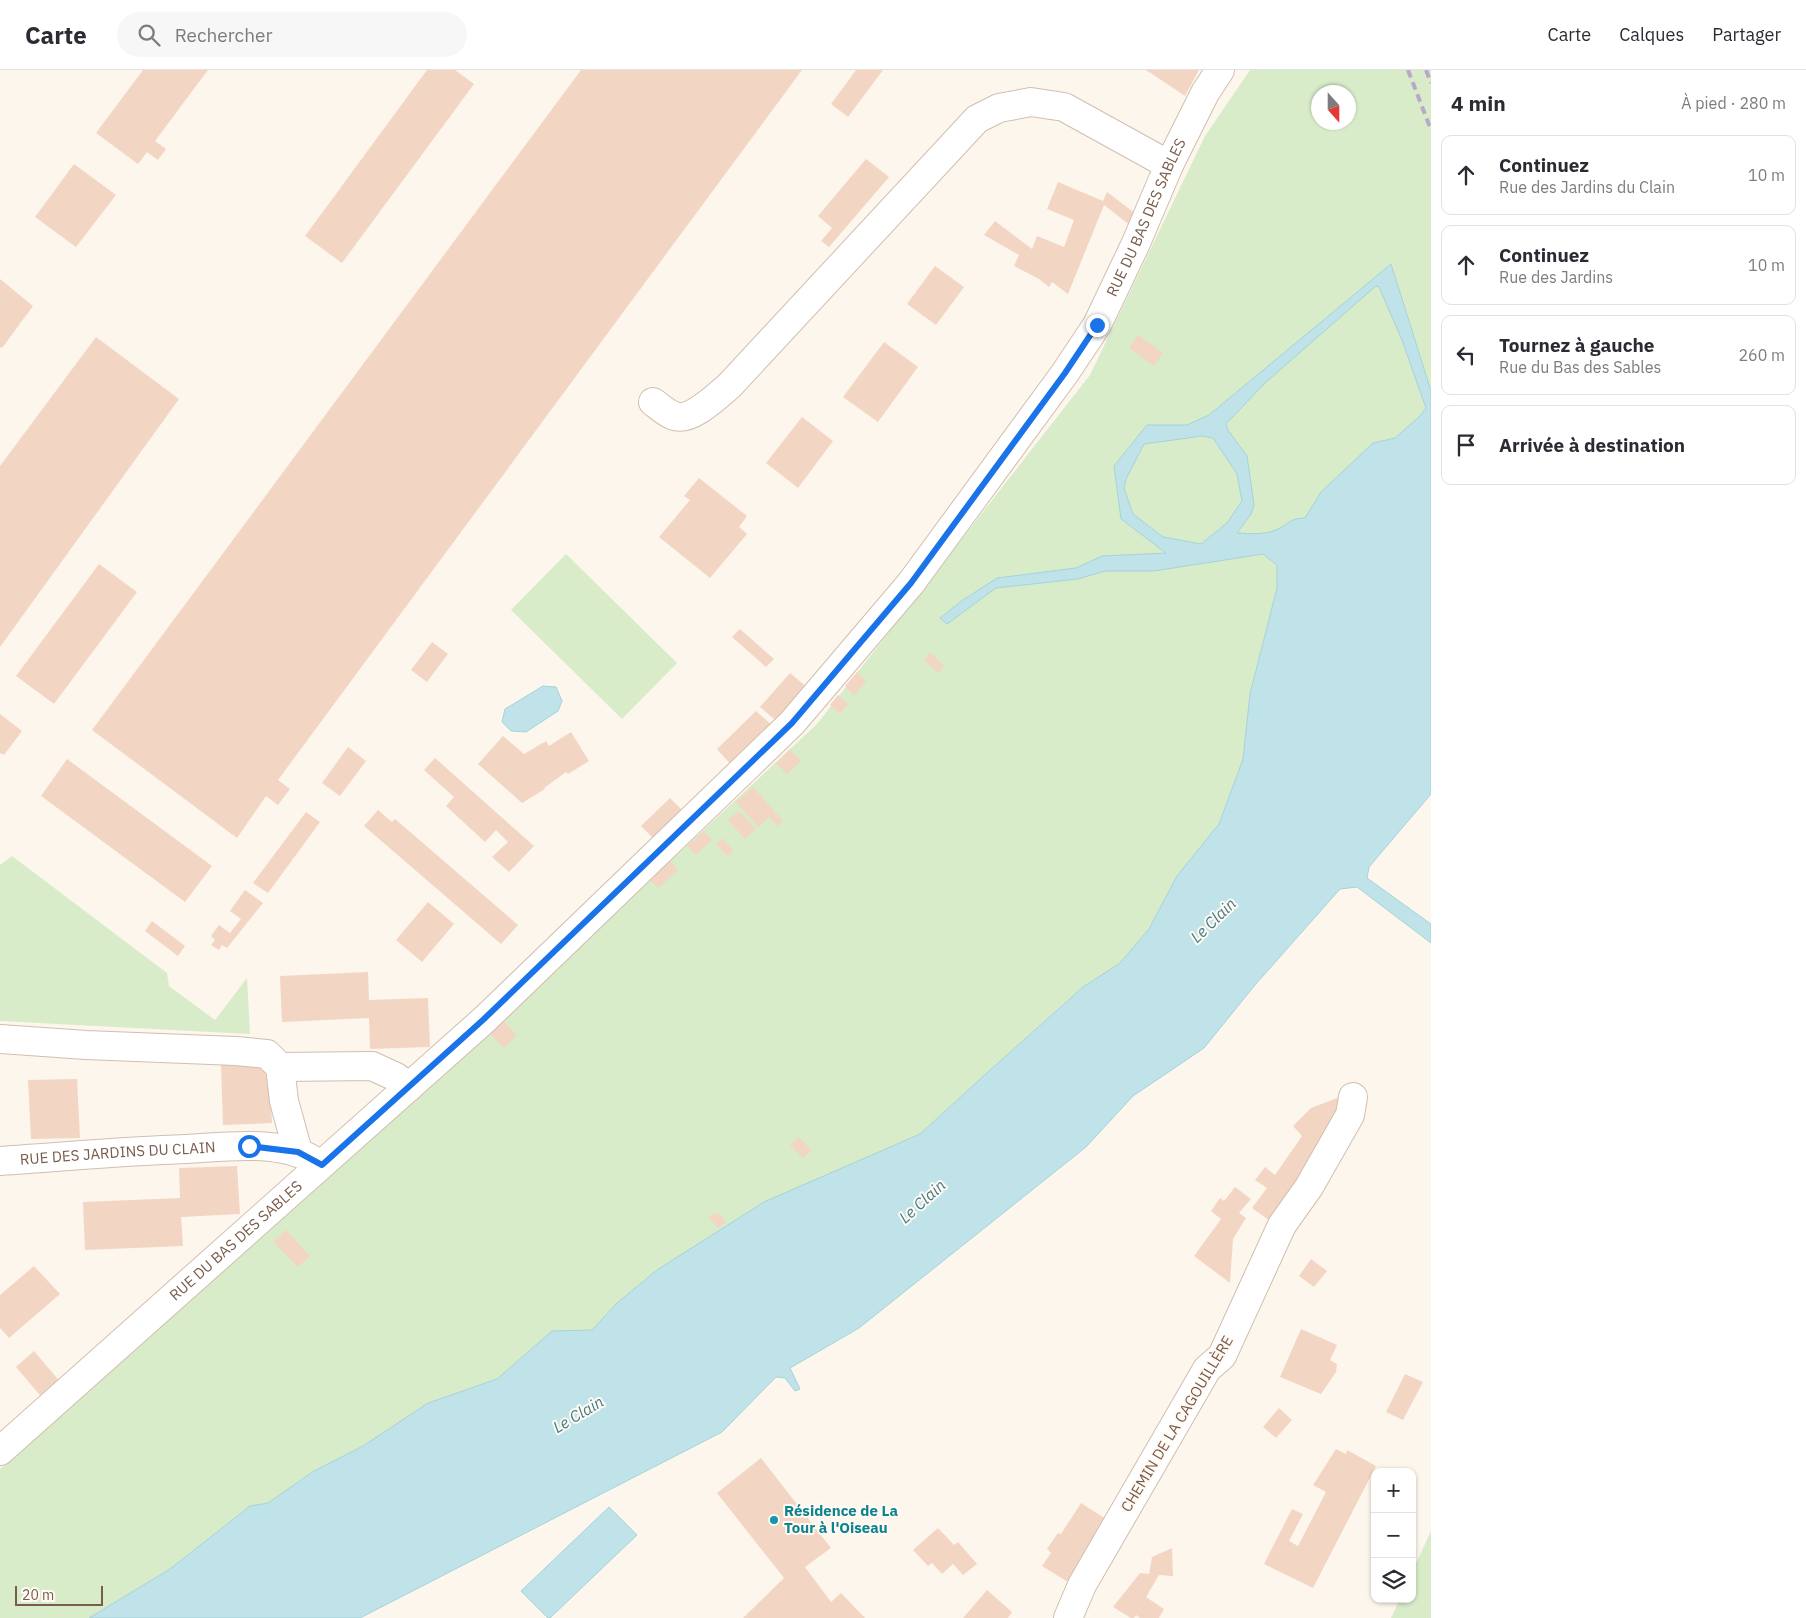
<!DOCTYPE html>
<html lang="fr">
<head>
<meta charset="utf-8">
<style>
	body { margin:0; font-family:"IBM Plex Sans",sans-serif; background:#f7f7f7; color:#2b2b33 }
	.controls { position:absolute; right:15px; bottom:15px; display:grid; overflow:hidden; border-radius:10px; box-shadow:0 1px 4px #0004 }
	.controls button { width:45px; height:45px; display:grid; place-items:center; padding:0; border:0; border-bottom:1px solid #e1e1e2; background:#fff; color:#2b2b33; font:25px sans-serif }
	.compass { position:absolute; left:1311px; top:15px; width:45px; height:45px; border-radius:50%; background:#fff; box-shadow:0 1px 4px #0004; rotate:159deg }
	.scale { position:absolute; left:15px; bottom:12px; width:88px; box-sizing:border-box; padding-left:5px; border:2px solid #7a5c4d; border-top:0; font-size:14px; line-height:18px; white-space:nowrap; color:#7a5c4d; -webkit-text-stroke:4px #fffaf3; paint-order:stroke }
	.stop { position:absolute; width:15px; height:15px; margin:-11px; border:4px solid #1a73e8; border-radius:50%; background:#fff }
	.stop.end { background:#1a73e8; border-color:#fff; box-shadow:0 1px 5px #0008 }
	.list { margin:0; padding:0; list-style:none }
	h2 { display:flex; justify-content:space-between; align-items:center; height:65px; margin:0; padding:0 20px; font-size:21px }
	h2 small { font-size:16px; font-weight:400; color:#7c7c81 }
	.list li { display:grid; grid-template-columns:32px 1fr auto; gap:15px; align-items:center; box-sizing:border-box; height:80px; margin:0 10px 10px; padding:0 10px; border:1px solid #e1e1e2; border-radius:10px }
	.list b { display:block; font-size:19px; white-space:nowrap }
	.list p { margin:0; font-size:16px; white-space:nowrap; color:#7c7c81 }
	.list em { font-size:16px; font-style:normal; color:#7c7c81 }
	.icon { flex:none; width:28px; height:28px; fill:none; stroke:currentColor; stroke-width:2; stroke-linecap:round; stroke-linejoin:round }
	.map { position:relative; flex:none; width:1431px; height:1548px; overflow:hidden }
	header { display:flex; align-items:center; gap:30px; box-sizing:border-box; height:70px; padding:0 25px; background:#fff; border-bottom:1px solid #e1e1e2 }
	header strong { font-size:24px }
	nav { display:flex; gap:28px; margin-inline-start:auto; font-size:18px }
	.search { width:350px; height:45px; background:#f7f7f7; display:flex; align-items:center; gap:12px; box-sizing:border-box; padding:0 18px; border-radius:28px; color:#7c7c81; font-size:19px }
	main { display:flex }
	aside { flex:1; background:#fff }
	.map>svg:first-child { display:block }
	.green { fill:#d8ecc9; fill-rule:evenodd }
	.water { fill:#bfe3e8; stroke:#a5d3da; fill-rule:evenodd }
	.building { fill:#f3d5c3 }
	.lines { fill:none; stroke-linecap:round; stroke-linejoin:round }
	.minor-casing { stroke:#d1beb0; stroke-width:30 }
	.minor { stroke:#fff; stroke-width:28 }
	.rail { stroke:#b9a8c9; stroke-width:4; stroke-dasharray:8 5; stroke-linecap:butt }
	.route { stroke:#1a73e8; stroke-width:6 }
	.culture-dot { fill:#0f9aa8; stroke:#fffaf3; stroke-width:2 }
	.labels { text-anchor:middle; stroke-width:4; stroke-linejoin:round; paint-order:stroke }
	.street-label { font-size:15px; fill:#7a5c4d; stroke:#fffaf3 }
	.culture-label { font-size:15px; font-weight:bold; fill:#0d838f; stroke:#fffaf3; text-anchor:start }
	.water-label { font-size:16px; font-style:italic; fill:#437c86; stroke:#fffaf3 }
</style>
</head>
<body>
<header>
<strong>Carte</strong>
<div class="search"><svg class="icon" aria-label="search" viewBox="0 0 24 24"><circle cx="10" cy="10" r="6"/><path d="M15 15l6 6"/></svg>Rechercher</div>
<nav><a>Carte</a><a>Calques</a><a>Partager</a></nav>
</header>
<main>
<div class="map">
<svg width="1431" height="1548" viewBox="0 0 1431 1548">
	<rect width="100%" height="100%" fill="#fdf6ec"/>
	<path class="green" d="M1250 0H1431V396L1277 518 1250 624 1243 689 1219 754 1177 806 1149 859 1120 893 1083 917 988 1002 920 1064 862 1090 657 1200 617 1233 592 1260 552 1261 497 1309 428 1333 363 1376 314 1401 268 1433 250 1436 170 1499 89 1548H0V1399L376 1065 817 654 1090 305 1205 66ZM1318 22H1348V52H1318Z
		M566 484 677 593 622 649 511 540Z
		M12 786 167 903 169 916 215 950 247 908 250 964 0 951V795Z
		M1431 1461V1548H1391L1400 1529H1412V1502Z"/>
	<path class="water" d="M1391 194 1431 321V724L1369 797 1367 808 1431 854V873L1357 817 1340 819 1255 915 1204 978 1133 1026 1086 1077 859 1258 790 1298 800 1319 795 1321 785 1308 776 1307 722 1362 360 1548H89L170 1499 250 1436 268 1433 314 1401 363 1376 428 1333 497 1309 552 1261 592 1260 617 1233 657 1200 764 1132 920 1064 988 1002 1083 917 1120 893 1149 859 1177 806 1219 754 1243 689 1250 624 1277 518V495L1263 484 1154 501H1105L1078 509 996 518 947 554 940 548 963 530 997 508 1076 498 1102 486 1166 483 1121 449 1114 396 1147 355H1187L1209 345ZM1376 216 1379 217 1402 270 1426 338 1419 347 1395 368 1373 373 1321 422 1305 448C1289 449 1293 451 1280 458 1267 465 1251 464 1237 463L1251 444 1254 435 1247 386 1228 360 1226 354 1265 313ZM1202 366 1213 368 1237 404 1242 431 1227 453 1201 474 1163 467 1133 444 1124 418 1126 409 1144 374Z
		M543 616 556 617 562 631 558 641 526 662 511 661 502 652 505 639Z
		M609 1437 637 1465 550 1548H548L521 1521Z"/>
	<path class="building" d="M143 0H208L155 71 166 79 158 90 147 82 138 94 96 63Z
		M427 0H455L474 14 342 193 305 166Z
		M581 0H802L278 710 290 719 278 735 266 726 237 768 92 660Z
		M856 0H883L848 47 831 34Z
		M1146 0H1199L1185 26Z
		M866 89 889 107 829 177 821 171 832 158 818 146Z
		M74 94 116 125 76 177 35 147Z
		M1058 112 1103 131 1107 122 1136 144 1131 156 1104 135 1068 224 1052 212 1049 217 1039 209 1014 196 1019 185 984 165 995 151 1032 179 1037 166 1064 177 1074 150 1047 139Z
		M935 196 964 217 936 255 907 234Z
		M0 209 33 236 2 278 0 277Z
		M1138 265 1163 283 1154 296 1129 278Z
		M96 267 179 329 0 577V396Z
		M884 272 918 297 878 352 843 327Z
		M802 347 833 371 798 418 766 393Z
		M699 408 747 446 739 457 747 464 710 508 659 467 690 430 684 426Z
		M99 494 137 522 54 634 16 606Z
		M740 559 774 589 766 597 732 567Z
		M432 572 448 584 427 612 411 600Z
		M930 582 944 596 938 603 924 590Z
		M857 602 866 611 854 626 845 616Z
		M790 603 809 619 779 653 760 637Z
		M838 625 848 634 840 644 830 635Z
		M756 641 775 658 733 697 717 679Z
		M0 644 22 661 4 685 0 683Z
		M571 662 589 691 568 704 566 702 544 718 545 719 522 733 478 694 503 666 524 684 546 671 549 676Z
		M348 677 366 691 340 726 322 713Z
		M790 679 801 691 787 704 776 693Z
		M435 688 534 776 509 802 492 787 508 772 496 760 485 772 446 736 454 727 424 700Z
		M67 689 212 796 185 832 41 726Z
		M753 717 783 751 778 756 769 747 758 757 736 732Z
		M670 728 684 742 654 769 641 756Z
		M378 740 392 752 395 749 518 855 501 874 364 756Z
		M739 741 756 759 745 769 728 750Z
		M306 742 320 752 268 823 253 813Z
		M704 761 712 770 696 785 687 776Z
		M722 768 733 780 727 786 716 774Z
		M670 791 678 800 658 818 650 810Z
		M245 820 263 833 227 878 222 875 219 880 211 875 215 870 211 866 219 855 230 863 241 849 230 841Z
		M428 832 454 854 422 892 396 870Z
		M152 851 185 876 178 886 145 861Z
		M368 902 369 930 428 928 430 977 370 979 369 948 282 952 280 906Z
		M502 950 517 965 504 978 489 963Z
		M269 994 272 1053 223 1055 221 995Z
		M77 1009 80 1068 31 1069 28 1010Z
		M1345 1025 1339 1046 1273 1153 1252 1138 1267 1118 1255 1110 1265 1097 1275 1105 1302 1066 1293 1056 1311 1038Z
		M799 1067 811 1080 803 1088 790 1075Z
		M237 1096 240 1144 181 1147 183 1176 85 1180 83 1132 180 1128 179 1098Z
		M1235 1117 1251 1129 1239 1143 1246 1148 1233 1169 1230 1213 1194 1186 1221 1149 1211 1141 1220 1128 1224 1131Z
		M719 1143 726 1152 718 1158 709 1148 713 1144Z
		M286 1160 310 1186 298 1197 273 1172Z
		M1311 1189 1327 1201 1314 1217 1299 1206Z
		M34 1196 60 1224 9 1268 0 1258V1225Z
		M1301 1259 1337 1275 1330 1290 1337 1294 1336 1302 1321 1324 1280 1307Z
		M34 1281 62 1314 44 1330 16 1297Z
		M1405 1304 1423 1312 1403 1350 1386 1342Z
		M1279 1338 1292 1350 1276 1368 1263 1357Z
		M1336 1379 1346 1384 1347 1380 1376 1396 1313 1518 1264 1494 1292 1439 1303 1444 1289 1471 1298 1476 1326 1422 1313 1415Z
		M761 1388 831 1478 805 1497 831 1532 841 1523 865 1548H743L784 1508 717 1423Z
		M1081 1433 1109 1451 1071 1514 1042 1496 1051 1483 1047 1479 1058 1463 1061 1464Z
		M938 1458 954 1475 958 1472 977 1494 963 1505 953 1494 942 1504 932 1493 928 1496 913 1480Z
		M1172 1478 1173 1506 1159 1505 1146 1527 1164 1539 1159 1548H1140L1136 1545 1134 1548H1131L1113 1537 1140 1503 1149 1504 1152 1487Z
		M987 1520 1012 1542 1008 1548H963Z"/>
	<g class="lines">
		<defs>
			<g id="minor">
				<path d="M653 332C660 337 666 343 674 346 691 352 717 326 729 316L977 49 999 38 1031 32 1064 37 1169 95"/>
				<path d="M0 969 86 975 236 981 267 984 280 997 284 1031 298 1082"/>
				<path d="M280 997 372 996 396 1007 409 1017"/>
				<path id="s1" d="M0 1091C62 1087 124 1081 186 1079 225 1077 279 1069 313 1090"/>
				<path id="s2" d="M0 1381 485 949 792 653 911 513 1065 303 1097 255 1136 173 1169 95 1205 23 1220 0"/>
				<path d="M1068 1548 1082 1515 1207 1299 1222 1286 1282 1155 1309 1117 1350 1045 1353 1027"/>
			</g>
		</defs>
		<use href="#minor" class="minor-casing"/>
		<use href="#minor" class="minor"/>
		<path class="rail" d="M1408 0 1431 60
			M1426 0 1431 13"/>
	</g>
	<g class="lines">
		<path class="route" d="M249 1076 298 1082 322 1095 484 949 792 653 911 513 1065 303 1097 255"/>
	</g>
	<circle class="culture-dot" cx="774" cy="1450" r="5"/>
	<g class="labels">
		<g class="street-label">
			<text dy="5" stroke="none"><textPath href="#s2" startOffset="1696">RUE DU BAS DES SABLES</textPath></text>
			<text dy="5" stroke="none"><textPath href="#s1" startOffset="118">RUE DES JARDINS DU CLAIN</textPath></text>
			<text dy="5" stroke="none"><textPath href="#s2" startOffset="316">RUE DU BAS DES SABLES</textPath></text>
			<text transform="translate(1177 1354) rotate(-59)" y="5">CHEMIN DE LA CAGOUILLÈRE</text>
		</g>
		<g class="culture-label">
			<text x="784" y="1446">Résidence de La<tspan x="784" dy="17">Tour à l'Oiseau</tspan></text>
		</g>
		<g class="water-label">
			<text transform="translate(1213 850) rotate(-44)" y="6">Le Clain</text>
			<text transform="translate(922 1131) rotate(-42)" y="6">Le Clain</text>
			<text transform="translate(578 1344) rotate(-31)" y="6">Le Clain</text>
		</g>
	</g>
</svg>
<div class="controls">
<button>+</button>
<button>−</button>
<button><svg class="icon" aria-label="layers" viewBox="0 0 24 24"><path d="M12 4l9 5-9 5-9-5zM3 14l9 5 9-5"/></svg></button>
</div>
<svg class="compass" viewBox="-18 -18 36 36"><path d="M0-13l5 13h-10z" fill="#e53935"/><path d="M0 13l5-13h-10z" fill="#7c7c81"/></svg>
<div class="scale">20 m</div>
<div class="stop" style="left:249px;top:1076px"></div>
<div class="stop end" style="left:1097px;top:255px"></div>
</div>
<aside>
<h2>4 min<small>À pied · 280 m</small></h2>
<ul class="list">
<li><svg class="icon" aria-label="ahead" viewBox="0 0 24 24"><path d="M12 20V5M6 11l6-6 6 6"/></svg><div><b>Continuez</b><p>Rue des Jardins du Clain</p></div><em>10 m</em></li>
<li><svg class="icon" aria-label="ahead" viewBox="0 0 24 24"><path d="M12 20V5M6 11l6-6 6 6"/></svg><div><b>Continuez</b><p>Rue des Jardins</p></div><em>10 m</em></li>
<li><svg class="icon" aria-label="left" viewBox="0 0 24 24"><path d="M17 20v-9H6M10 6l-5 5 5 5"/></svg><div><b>Tournez à gauche</b><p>Rue du Bas des Sables</p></div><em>260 m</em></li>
<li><svg class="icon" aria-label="arrive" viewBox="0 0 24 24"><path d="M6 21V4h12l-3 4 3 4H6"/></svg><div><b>Arrivée à destination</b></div></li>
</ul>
</aside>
</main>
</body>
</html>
